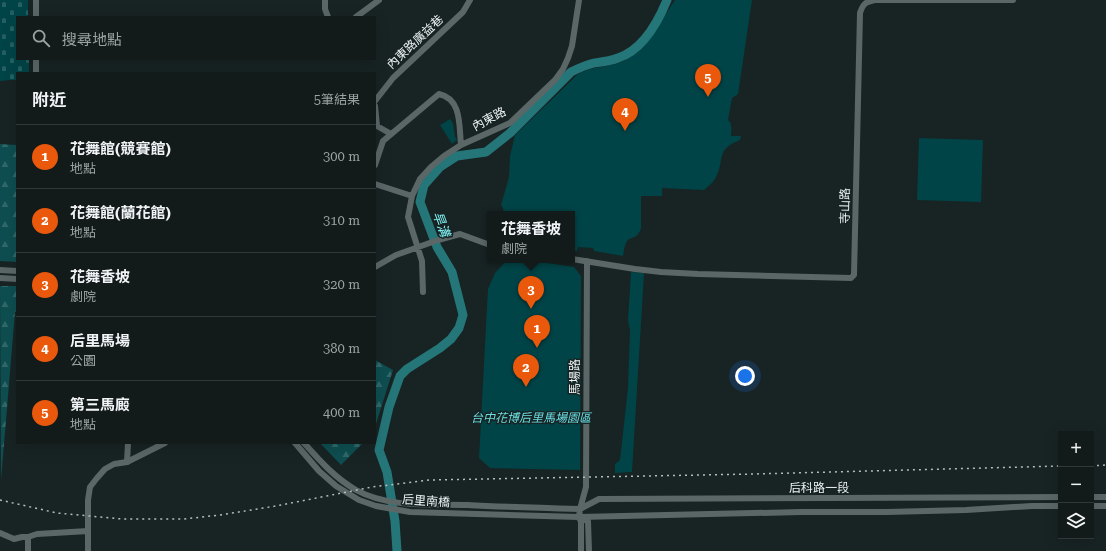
<!DOCTYPE html>
<html lang="zh-TW">
<head>
<meta charset="utf-8">
<style>
	body { margin:0; font-family:"Roboto Serif","Noto Sans TC",serif; background:#1b2323; color:#f1f3f6 }
	.controls { position:absolute; right:12px; bottom:12px; display:grid; overflow:hidden; border-radius:0px; box-shadow:0 4px 16px #0002 }
	.controls button { width:36px; height:36px; display:grid; place-items:center; padding:0; border:0; border-bottom:1px solid #313839; background:#121a1a; color:#f1f3f6; font:20px sans-serif }
	.you { position:absolute; left:745px; top:376px; width:14px; height:14px; margin:-10px; border:3px solid #fff; border-radius:50%; background:#1a73e8; box-shadow:0 0 0 6px #1a73e833 }
	.badge { display:grid; place-items:center; width:26px; height:26px; border-radius:50%; background:#ea580c; color:#fff; font-size:13px; font-weight:700 }
	.pin { position:absolute; translate:-50% -33px; filter:drop-shadow(0 1px 2px #0008) }
	.pin::after { content:''; position:absolute; top:21px; width:14px; height:12px; background:inherit; clip-path:polygon(0 0,100% 0,50% 100%) }
	.popup { position:absolute; left:487px; top:211px; width:88px; height:52px; box-sizing:border-box; display:grid; place-content:center; border-radius:0px; background:#121a1a; filter:drop-shadow(0 1px 3px #0005); font-size:13px; white-space:nowrap; color:#9ca1a2 }
	.popup b { font-size:15px; color:#f1f3f6 }
	.popup::after { content:''; position:absolute; left:50%; top:100%; margin-left:-8px; border:8px solid transparent; border-top-color:#121a1a }
	.list { margin:0; padding:0; list-style:none }
	h2 { display:flex; justify-content:space-between; align-items:center; height:52px; margin:0; padding:0 16px; font-size:17px }
	h2 small { font-size:13px; font-weight:400; color:#9ca1a2 }
	.list li { display:grid; grid-template-columns:26px 1fr auto; gap:12px; align-items:center; box-sizing:border-box; height:64px; padding:0 16px; border-top:1px solid #313839 }
	.list b { display:block; font-size:15px; white-space:nowrap }
	.list p { margin:0; font-size:13px; white-space:nowrap; color:#9ca1a2 }
	.list em { font-size:13px; font-style:normal; color:#9ca1a2 }
	.icon { flex:none; width:22px; height:22px; fill:none; stroke:currentColor; stroke-width:2; stroke-linecap:round; stroke-linejoin:round }
	.map { position:relative; flex:none; width:1106px; height:551px; overflow:hidden }
	.search { position:absolute; background:#121a1a; box-shadow:0 4px 16px #0002; left:16px; top:16px; width:360px; height:44px; display:flex; align-items:center; gap:10px; box-sizing:border-box; padding:0 14px; border-radius:0px; color:#9ca1a2; font-size:15px }
	.panel { position:absolute; background:#121a1a; box-shadow:0 4px 16px #0002; left:16px; top:72px; width:360px; height:372px; border-radius:0px }
	.map>svg:first-child { display:block }
	.green { fill:#004447 }
	.forest { fill:url(#forest-firs) }
	.cemetery { fill:url(#cemetery-stones) }
	.lines { fill:none; stroke-linecap:round; stroke-linejoin:round }
	.river { stroke:#257679; stroke-width:9 }
	.minor { stroke:#5b6767; stroke-width:6 }
	.rail { stroke:#b5bdbd; stroke-width:1.5; stroke-dasharray:2 4; stroke-linecap:butt }
	.labels { text-anchor:middle; stroke-width:3; stroke-linejoin:round; paint-order:stroke }
	.street-label { font-size:12px; fill:#ebf2f2; stroke:#182323 }
	.park-label { font-size:12px; font-style:italic; fill:#68dde2; stroke:#182323 }
	.water-label { font-size:13px; font-style:italic; fill:#80f4f8; stroke:#182323 }
</style>
</head>
<body>
<div class="map">
<svg width="1106" height="551" viewBox="0 0 1106 551">
	<defs>
		<pattern id="forest-firs" width="22" height="20" patternUnits="userSpaceOnUse"><rect width="22" height="20" fill="#0e4e51"/><path d="M5 1l3.5 6h-7zM16 11l3.5 6h-7z" fill="#31686a"/></pattern>
		<pattern id="cemetery-stones" width="16" height="16" patternUnits="userSpaceOnUse"><rect width="16" height="16" fill="#004447"/><path d="M2 7V4a2 2 0 0 1 4 0v3zM10 15v-3a2 2 0 0 1 4 0v3z" fill="#255f62"/></pattern>
	</defs>
	<rect width="100%" height="100%" fill="#182323"/>
	<path class="green" d="M675 0H752L738 94 732 98 728 120C733 124 731 130 731 136H741L740 140C714 150 726 160 715 179 712 184 707 187 704 190L662 188V196H641V228C637 241 630 235 626 243 624 247 624 252 623 256L594 251 593 248 578 247 577 251H572V214H504L503 208 501 205 509 177 510 156 515 135 577 75C590 66 606 68 621 62 644 53 661 20 675 0Z
		M450 119C456 125 452 133 457 140L452 144 440 125Z
		M919 138 983 140 981 202 917 200Z
		M507 260H526L574 267 581 276 580 470 490 468 479 458 488 289 495 273Z
		M631 272 644 273 632 472 615 473V464L620 460 628 388 630 330 628 320Z"/>
	<path class="forest" d="M0 144 17 145V262L0 261Z
		M0 286H17V312H15L1 480Z
		M375 360 393 370 375 427Z
		M320 443H363L341 465Z"/>
	<path class="cemetery" d="M0 0H28V17H17V59H29V73H17V80H10L0 81Z"/>
	<g class="lines">
		<path class="river" d="M397 551 395 521 387 472 379 450 389 407 400 376 407 369 440 348 451 339 459 328 463 315 452 272 437 247 420 202 424 185 440 167 457 156 486 152 510 133 571 72C579 68 586 65 594 63 602 62 611 61 618 58 642 50 658 22 667 0"/>
		<path class="minor" d="M325 0V9L328 17
			M36 17V0
			M356 17 379 0
			M36 73V59
			M375 101 393 78 463 12 470 0
			M375 106 377 126 391 134
			M375 165 383 141 439 94C462 99 459 126 461 145
			M375 184 412 196
			M572 259 635 269 661 272 698 274 851 278 854 275 860 13C863 4 865 2 875 0H1013
			M375 267 396 255 438 240 460 234 490 245
			M0 270 17 271
			M0 278 17 279
			M423 292 422 261 408 217 412 196 420 179 431 167 444 156 461 145 510 123 555 80 563 69 568 58 572 46 579 0
			M295 443 319 471 336 486 359 500 376 506 410 512 579 517 801 512H887L966 510 1032 506H1061
			M304 443C320 461 335 478 356 490 389 508 430 504 467 505 504 507 542 508 580 509L599 499 1061 497
			M127 462 128 443
			M1091 497H1106
			M1091 506H1106
			M581 518 588 521 589 551
			M0 533 14 539 22 537H28L37 534 88 531
			M28 537V551
			M88 551V500L90 487 97 478 105 469 114 464 127 462 165 443
			M581 551V522L579 517 580 509 586 487 587 261"/>
		<path class="rail" d="M1091 466 1106 465
			M0 500 57 513 122 519H184L220 515 276 506 372 487 430 480 754 474 1061 466"/>
	</g>
	<g class="labels">
		<g class="street-label">
			<text transform="translate(415 42) rotate(-43)" y="4">內東路廣益巷</text>
			<text transform="translate(489 119) rotate(-28)" y="4">內東路</text>
			<text transform="translate(845 206) rotate(-89)" y="4">寺山路</text>
			<text transform="translate(575 377) rotate(-90)" y="4">馬場路</text>
			<text x="819" y="492">后科路一段</text>
			<text transform="translate(426 501) rotate(4)" y="4">后里南橋</text>
		</g>
		<g class="park-label">
			<text x="531" y="422">台中花博后里馬場園區</text>
		</g>
		<g class="water-label">
			<text transform="translate(442 224) rotate(70)" y="5">旱溝</text>
		</g>
	</g>
</svg>
<div class="controls">
<button>+</button>
<button>−</button>
<button><svg class="icon" aria-label="layers" viewBox="0 0 24 24"><path d="M12 4l9 5-9 5-9-5zM3 14l9 5 9-5"/></svg></button>
</div>
<div class="you"></div>
<div class="pin badge" style="left:537px;top:348px">1</div>
<div class="pin badge" style="left:526px;top:387px">2</div>
<div class="pin badge" style="left:531px;top:309px">3</div>
<div class="popup"><b>花舞香坡</b>劇院</div>
<div class="pin badge" style="left:625px;top:131px">4</div>
<div class="pin badge" style="left:708px;top:97px">5</div>
<div class="search"><svg class="icon" aria-label="search" viewBox="0 0 24 24"><circle cx="10" cy="10" r="6"/><path d="M15 15l6 6"/></svg>搜尋地點</div>
<section class="panel">
<h2>附近<small>5筆結果</small></h2>
<ul class="list">
<li><span class="badge">1</span><div><b>花舞館(競賽館)</b><p>地點</p></div><em>300 m</em></li>
<li><span class="badge">2</span><div><b>花舞館(蘭花館)</b><p>地點</p></div><em>310 m</em></li>
<li><span class="badge">3</span><div><b>花舞香坡</b><p>劇院</p></div><em>320 m</em></li>
<li><span class="badge">4</span><div><b>后里馬場</b><p>公園</p></div><em>380 m</em></li>
<li><span class="badge">5</span><div><b>第三馬廄</b><p>地點</p></div><em>400 m</em></li>
</ul>
</section>
</div>
</body>
</html>
